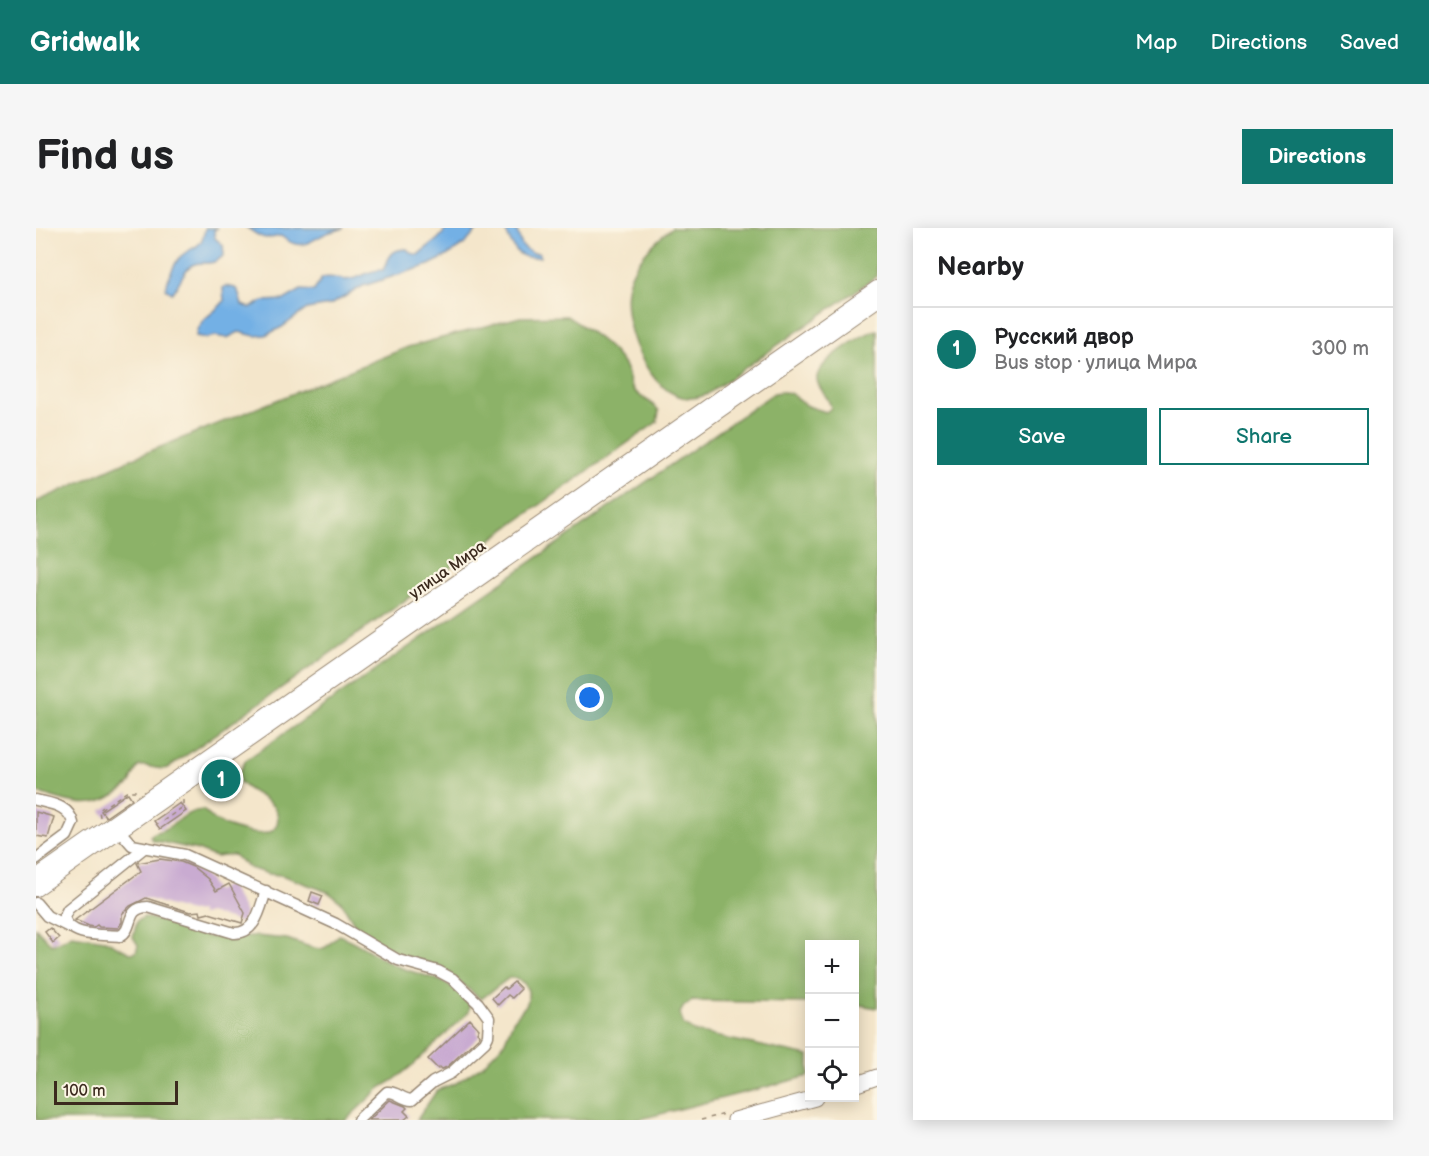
<!DOCTYPE html>
<html lang="en">
<head>
<meta charset="utf-8">
<style>
	body { margin:0; font-family:"Balsamiq Sans",sans-serif; background:#f6f6f6; color:#202124 }
	.controls { position:absolute; right:18px; bottom:18px; display:grid; overflow:hidden; border-radius:0px; box-shadow:0 3px 15px #0003 }
	.controls button { width:54px; height:54px; display:grid; place-items:center; padding:0; border:0; border-bottom:2px solid #e0e0e0; background:#fff; color:#202124; font:30px sans-serif }
	.scale { position:absolute; left:18px; bottom:15px; width:124px; box-sizing:border-box; padding-left:6px; border:3px solid #3b2a1e; border-top:0; font-size:16px; line-height:21px; white-space:nowrap; color:#3b2a1e; -webkit-text-stroke:4px #fcf5e5; paint-order:stroke }
	.you { position:absolute; left:554px; top:470px; width:21px; height:21px; margin:-15px; border:4px solid #fff; border-radius:50%; background:#1a73e8; box-shadow:0 0 0 9px #1a73e833 }
	.badge { display:grid; place-items:center; width:39px; height:39px; border-radius:50%; background:#0f766e; color:#fff; font-size:20px; font-weight:700 }
	.pin { position:absolute; translate:-50% -50%; border:3px solid #fff; box-shadow:0 2px 6px #0006 }
	.list { margin:0; padding:0; list-style:none }
	h2 { display:flex; justify-content:space-between; align-items:center; height:78px; margin:0; padding:0 24px; font-size:26px }
	h2 small { font-size:20px; font-weight:400; color:#757577 }
	.list li { display:grid; grid-template-columns:39px 1fr auto; gap:18px; align-items:center; box-sizing:border-box; height:84px; padding:0 24px; border-top:2px solid #e0e0e0 }
	.list b { display:block; font-size:22px; white-space:nowrap }
	.list p { margin:0; font-size:20px; white-space:nowrap; color:#757577 }
	.list em { font-size:20px; font-style:normal; color:#757577 }
	.actions { display:flex; gap:12px; padding:18px 24px }
	.actions a { flex:1; padding:14px 0; border:2px solid #0f766e; border-radius:0px; text-align:center; font-size:21px; color:#0f766e }
	.actions .main { background:#0f766e; color:#fff }
	.icon { flex:none; width:33px; height:33px; fill:none; stroke:currentColor; stroke-width:2; stroke-linecap:round; stroke-linejoin:round }
	.map { position:relative; flex:none; width:841px; height:892px; overflow:hidden; border-radius:0px }
	header { display:flex; align-items:center; gap:36px; box-sizing:border-box; height:84px; padding:0 30px; background:#0f766e; color:#fff }
	header strong { font-size:28px }
	nav { display:flex; gap:33px; margin-inline-start:auto; font-size:21px }
	.intro { display:flex; align-items:center; justify-content:space-between; box-sizing:border-box; height:144px; padding:0 36px }
	h1 { margin:0; font-size:42px }
	.button { padding:15px 27px; border-radius:0px; background:#0f766e; color:#fff; font-size:21px; font-weight:700 }
	main { display:flex; gap:36px; padding:0 36px }
	aside { flex:1; background:#fff; border-radius:0px; box-shadow:0 3px 15px #0003 }
	.map>svg:first-child { display:block }
	.forest { fill:#8cb268; stroke:#646e43; stroke-width:1.5 }
	.water { fill:#73b0e5; stroke:#576d82; stroke-width:1.5 }
	.building { fill:#c9abd1 }
	.lines { fill:none; stroke-linecap:round; stroke-linejoin:round }
	.minor-casing { stroke:#988874; stroke-width:13 }
	.major-casing { stroke:#988874; stroke-width:16 }
	.highway-casing { stroke:#988874; stroke-width:17 }
	.path { stroke:#988874; stroke-width:1.5; stroke-dasharray:4.5 4.5; stroke-linecap:butt }
	.minor { stroke:#fff; stroke-width:10 }
	.major { stroke:#fff; stroke-width:14 }
	.highway { stroke:#fff; stroke-width:15 }
	.labels { text-anchor:middle; stroke-width:4.5; stroke-linejoin:round; paint-order:stroke }
	.street-label { font-size:16px; fill:#3b2a1e; stroke:#fcf5e5 }
</style>
</head>
<body>
<header>
<strong>Gridwalk</strong>
<nav><a>Map</a><a>Directions</a><a>Saved</a></nav>
</header>
<div class="intro"><h1>Find us</h1><a class="button">Directions</a></div>
<main>
<div class="map">
<svg width="841" height="892" viewBox="0 0 841 892">
	<rect width="100%" height="100%" fill="#fcf5e5"/>
	<filter id="ink" filterUnits="userSpaceOnUse"><feTurbulence type="fractalNoise" baseFrequency=".0167" numOctaves="2"/><feDisplacementMap in="SourceGraphic" scale="12" xChannelSelector="R" yChannelSelector="G"/><feConvolveMatrix kernelMatrix="1 2 1 2 8 2 1 2 1" color-interpolation-filters="sRGB"/></filter>
	<filter id="wash" filterUnits="userSpaceOnUse"><feTurbulence type="fractalNoise" baseFrequency=".008" numOctaves="4" result="noise"/><feDisplacementMap in="SourceGraphic" scale="24" xChannelSelector="R" yChannelSelector="G"/><feGaussianBlur stdDeviation="1.35" result="paint"/><feColorMatrix in="noise" values="0 0 0 0 0 0 0 0 0 0 0 0 0 0 0 0 0 1.4 0 .05"/><feComposite in="paint" operator="in"/></filter>
	<g filter="url(#wash)">
		<rect width="100%" height="100%" fill="#f4e6cb"/>
		<path class="forest" d="M636 0H841V48L670 167C666 168 660 170 656 170 611 172 581 88 593 53 600 31 618 14 636 0Z
			M531 88C551 102 574 115 588 137 593 145 592 154 598 162 605 171 614 171 623 183L621 194 132 540C120 543 114 536 103 538 98 543 97 549 94 555 90 560 84 563 78 567 53 584 27 572 0 564V274L102 228 372 119 484 89Z
			M841 102V780L819 776 818 716H774L773 775 656 773 648 778 644 785 647 796 659 804 773 828V848L601 892H381L401 862 420 855 447 837 468 815 477 793 491 776 492 771V763L488 755 478 750H473L445 771 406 740 368 728 329 708 320 699 306 675 292 664 245 647 233 646 213 640 198 627 179 629 162 622 116 612 114 608C119 603 122 604 127 602 143 595 148 583 167 582 172 586 176 591 182 594 193 600 230 613 239 600 243 594 243 589 240 582 232 569 213 565 203 553V545L210 532 738 165C758 161 756 169 770 177 776 180 784 182 790 184L795 180C793 168 781 160 781 151 780 135 827 105 841 102Z
			M108 689 130 694 173 709 220 708 251 711 277 720 285 721 290 719 303 707C321 714 336 725 352 734 384 751 409 744 434 776L433 784 378 836 358 852 344 860 310 892H0V700L16 717 36 707 69 712 94 725 100 724 102 717 97 709 101 693Z"/>
		<path class="water" d="M169 0H182L178 2 179 10 187 17 188 27C174 41 167 31 156 37 146 43 144 57 136 65L130 61C131 52 138 36 144 29 156 17 166 23 169 0Z
			M211 0H308C303 2 299 3 294 4 274 11 267 26 245 8 226 12 226 10 211 0Z
			M410 0H443L429 16 409 29 393 37 327 58 294 77 271 81 246 99 230 107 219 108 203 104 191 110 179 108 171 110 160 108C160 92 180 85 188 73L187 60 190 58 199 60 202 63 206 77 214 80 227 73 248 72 265 62 278 63 286 50C300 47 303 54 315 51 329 49 330 42 347 42 354 29 354 21 371 21L375 25 382 27C392 17 404 13 410 0Z
			M468 0H480L486 18 496 25H503L504 29C478 32 478 19 468 0Z"/>
		<g id="blocks">
			<path class="building" d="M92 565 96 571 70 589 65 583Z
				M144 575 150 583 124 601 118 593Z
				M0 584 18 589 12 610 0 608Z
				M124 631 145 634 157 639 172 651 180 663 193 656 209 685 206 695 173 685 165 687 164 683 154 684 110 670 94 678 86 686V694L82 700 63 699 61 697 58 699 53 698 39 692 105 643 101 635Z
				M276 664 287 668 283 677 273 673Z
				M14 700 23 710 17 715 9 704Z
				M478 754 485 761 476 770 472 767 462 777 456 770 468 759 470 761Z
				M434 791 443 801 441 804 444 807 443 809 411 839 406 841 404 839 402 841 392 831Z
				M354 872 369 878 371 880 368 883 373 888 368 892H333Z"/>
		</g>
	</g>
	<g filter="url(#ink)">
		<use href="#blocks" fill-opacity="0" stroke="#988874" stroke-width="1.5"/>
		<g class="lines">
			<defs>
				<path id="minor" d="M0 572C15 576 33 577 37 595L31 608 0 631
					M83 602 96 617 149 627 300 696 362 732 402 743 417 751 442 775 453 790 452 808 449 814 415 845 397 854 376 872C366 872 361 863 351 864L322 892
					M108 620 32 681 28 689C34 710 66 706 84 708 99 700 88 680 112 679L198 705C220 706 224 680 230 663
					M0 675 11 688 33 699"/>
				<path id="major" d="M0 649 841 60
					M0 661 841 72"/>
				<path id="highway" d="M818 857 841 849
					M699 892 779 870"/>
			</defs>
			<use href="#minor" class="minor-casing"/>
			<use href="#major" class="major-casing"/>
			<use href="#highway" class="highway-casing"/>
			<path class="path" d="M178 551 196 538
				M64 589 63 582 92 563H102
				M127 593 147 579V572
				M665 892 689 886"/>
			<use href="#minor" class="minor"/>
			<use href="#major" class="major"/>
			<use href="#highway" class="highway"/>
		</g>
	</g>
	<g class="labels">
		<g class="street-label">
			<text transform="translate(411 341) rotate(-35)" y="6">улица Мира</text>
		</g>
	</g>
</svg>
<div class="controls">
<button>+</button>
<button>−</button>
<button><svg class="icon" aria-label="locate" viewBox="0 0 24 24"><circle cx="12" cy="12" r="6"/><path d="M12 2v4M12 18v4M2 12h4M18 12h4"/></svg></button>
</div>
<div class="scale">100 m</div>
<div class="you"></div>
<div class="pin badge" style="left:185px;top:551px">1</div>
</div>
<aside>
<h2>Nearby<small></small></h2>
<ul class="list">
<li><span class="badge">1</span><div><b>Русский двор</b><p>Bus stop · улица Мира</p></div><em>300 m</em></li>
</ul>
<div class="actions"><a class="main">Save</a><a>Share</a></div>
</aside>
</main>
</body>
</html>
